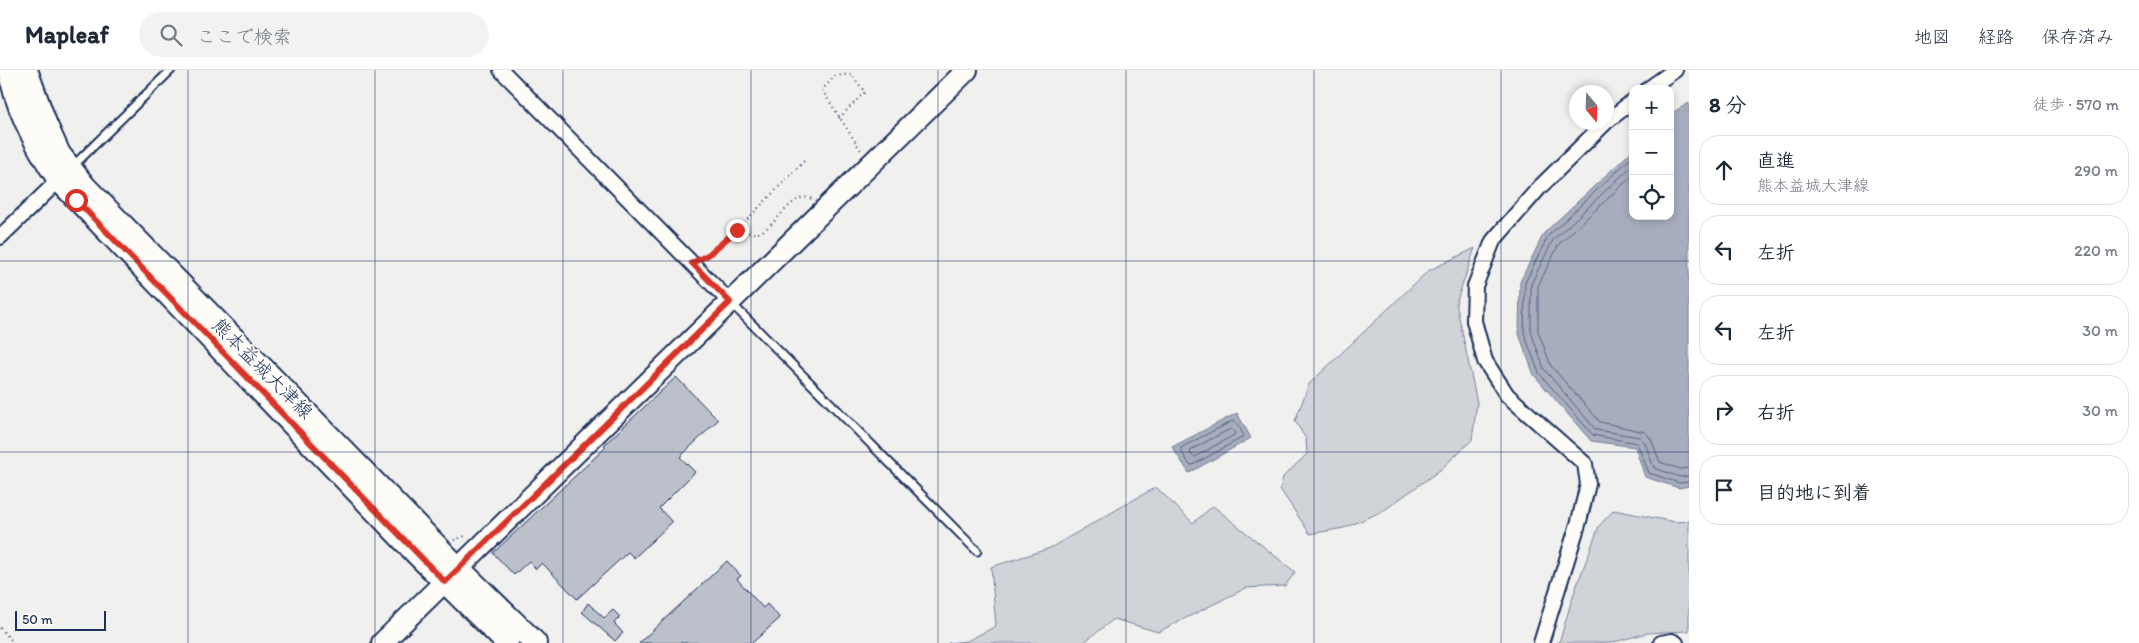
<!DOCTYPE html>
<html lang="ja">
<head>
<meta charset="utf-8">
<style>
	body { margin:0; font-family:Itim,"Klee One",sans-serif; background:#f2f2f3; color:#1f2937 }
	.controls { position:absolute; right:15px; top:15px; display:grid; overflow:hidden; border-radius:10px; box-shadow:0 2px 8px #0003 }
	.controls button { width:45px; height:45px; display:grid; place-items:center; padding:0; border:0; border-bottom:1px solid #e0e1e3; background:#fff; color:#1f2937; font:25px sans-serif }
	.compass { position:absolute; left:1569px; top:15px; width:45px; height:45px; border-radius:50%; background:#fff; box-shadow:0 2px 8px #0003; rotate:161deg }
	.scale { position:absolute; left:15px; bottom:12px; width:91px; box-sizing:border-box; padding-left:5px; border:2px solid #1b2f5e; border-top:0; font-size:14px; line-height:18px; white-space:nowrap; color:#1b2f5e; -webkit-text-stroke:4px #fdfcf7; paint-order:stroke }
	.stop { position:absolute; width:15px; height:15px; margin:-11px; border:4px solid #d93025; border-radius:50%; background:#fff }
	.stop.end { background:#d93025; border-color:#fff; box-shadow:0 1px 5px #0008 }
	.list { margin:0; padding:0; list-style:none }
	h2 { display:flex; justify-content:space-between; align-items:center; height:65px; margin:0; padding:0 20px; font-size:21px }
	h2 small { font-size:16px; font-weight:400; color:#747a83 }
	.list li { display:grid; grid-template-columns:32px 1fr auto; gap:15px; align-items:center; box-sizing:border-box; height:70px; margin:0 10px 10px; padding:0 10px; border:1px solid #e0e1e3; border-radius:20px }
	.list b { display:block; font-size:19px; white-space:nowrap }
	.list p { margin:0; font-size:16px; white-space:nowrap; color:#747a83 }
	.list em { font-size:16px; font-style:normal; color:#747a83 }
	.icon { flex:none; width:28px; height:28px; fill:none; stroke:currentColor; stroke-width:2; stroke-linecap:round; stroke-linejoin:round }
	.map { position:relative; flex:none; width:1689px; height:573px; overflow:hidden }
	header { display:flex; align-items:center; gap:30px; box-sizing:border-box; height:70px; padding:0 25px; background:#fff; border-bottom:1px solid #e0e1e3 }
	header strong { font-size:24px }
	nav { display:flex; gap:28px; margin-inline-start:auto; font-size:18px }
	.search { width:350px; height:45px; background:#f2f2f3; display:flex; align-items:center; gap:12px; box-sizing:border-box; padding:0 18px; border-radius:28px; color:#747a83; font-size:19px }
	main { display:flex }
	aside { flex:1; background:#fff }
	.map>svg:first-child { display:block }
	.green { fill:#d0d3d8; stroke:#76819b }
	.water { fill:#a7adbd; stroke:#6f7b97 }
	.lines { fill:none; stroke-linecap:round; stroke-linejoin:round }
	.shore { stroke:#536184; stroke-width:1 }
	.building { fill:#bbc0ca; stroke:#1b2f5e }
	.lane-casing { stroke:#1b2f5e; stroke-width:11 }
	.street-casing { stroke:#1b2f5e; stroke-width:18 }
	.secondary-casing { stroke:#1b2f5e; stroke-width:24 }
	.primary-casing { stroke:#1b2f5e; stroke-width:26 }
	.path { stroke:#1b2f5e; stroke-width:2; stroke-dasharray:1 4; stroke-linecap:butt }
	.lane { stroke:#fdfcf7; stroke-width:7 }
	.street { stroke:#fdfcf7; stroke-width:14 }
	.secondary { stroke:#fdfcf7; stroke-width:20 }
	.primary { stroke:#fdfcf7; stroke-width:22 }
	.route { stroke:#d93025; stroke-width:6 }
	.grid { fill:none; stroke:#1b2f5e; stroke-width:1; stroke-opacity:0.55 }
	.labels { text-anchor:middle; stroke-width:4; stroke-linejoin:round; paint-order:stroke }
	.street-label { font-size:19px; fill:#1b2f5e; stroke:#fdfcf7 }
</style>
</head>
<body>
<header>
<strong>Mapleaf</strong>
<div class="search"><svg class="icon" aria-label="search" viewBox="0 0 24 24"><circle cx="10" cy="10" r="6"/><path d="M15 15l6 6"/></svg>ここで検索</div>
<nav><a>地図</a><a>経路</a><a>保存済み</a></nav>
</header>
<main>
<div class="map">
<svg width="1689" height="573" viewBox="0 0 1689 573">
	<rect width="100%" height="100%" fill="#f0f0ee"/>
	<filter id="ink" filterUnits="userSpaceOnUse"><feTurbulence type="fractalNoise" baseFrequency=".02" numOctaves="2"/><feDisplacementMap in="SourceGraphic" scale="10" xChannelSelector="R" yChannelSelector="G"/><feConvolveMatrix kernelMatrix="1 2 1 2 8 2 1 2 1" color-interpolation-filters="sRGB"/></filter>
	<g filter="url(#ink)">
		<path class="green" d="M1475 178 1456 233 1477 333 1472 370 1440 400 1383 441 1344 458 1310 464 1280 419 1283 407 1307 384 1306 369 1295 351 1309 314 1428 201Z
			M1156 417 1193 453 1213 436 1295 502 1285 516 1246 518 1158 562 1114 549 1083 573H948L967 571 996 556 991 497 1050 478Z
			M1614 440 1675 452 1689 451V561L1647 563 1611 573H1559L1573 526 1599 456Z"/>
		<path class="water" d="M1689 33V416L1679 418 1645 407 1635 377 1591 371 1534 305 1519 264 1520 212 1544 163 1633 80V146H1670V44Z
			M1237 343 1251 368 1189 403 1172 377Z"/>
		<g class="lines">
			<path class="shore" d="M1633 86 1548 166 1525 213 1524 263 1539 303 1593 365 1637 373 1649 403 1679 413 1689 412
				M1633 95 1553 170 1531 214V262L1544 299 1596 360 1640 367 1645 373 1654 398 1680 407 1689 406
				M1633 105 1559 174 1538 216V261L1551 296 1600 352 1645 362 1651 369 1660 392 1680 399 1689 398
				M1233 351 1236 352 1243 364V367L1193 395H1190L1181 381V378Z
				M1231 359 1235 362 1234 365 1195 387 1190 384 1191 380Z"/>
		</g>
		<path class="building" d="M676 307 718 350 680 387 695 402 659 438 672 452 634 488 628 482 577 529 542 493 536 499 529 491 514 505 493 483 606 377 604 375Z
			M727 491 741 506 737 509 763 538 767 534 780 548 752 573H639Z
			M588 533 604 548 613 540 620 547 614 553 623 563 615 571 582 542Z"/>
		<g class="lines">
			<defs>
				<path id="lane" d="M72 97 171 0
					M732 234 977 481"/>
				<path id="street" d="M501 0 730 232
					M1648 19 1675 0
					M1606 52 1633 31
					M0 167 64 105
					M1541 573 1579 451 1588 414 1585 394 1507 325 1485 291 1474 251 1475 216 1493 171 1539 118 1606 52
					M1661 573 1672 571 1676 573"/>
				<path id="secondary" d="M382 573 967 0"/>
				<path id="primary" d="M10 0C16 39 37 77 59 110L417 484 507 573
					M26 0 45 53 59 84 85 117 458 498 535 573"/>
			</defs>
			<use href="#lane" class="lane-casing"/>
			<use href="#street" class="street-casing"/>
			<use href="#secondary" class="secondary-casing"/>
			<use href="#primary" class="primary-casing"/>
			<path class="path" d="M839 48 865 22 851 4 835 6 822 20 862 82
				M737 160 806 89
				M703 187 737 160C743 161 751 164 757 163 775 160 792 119 812 129
				M454 470 468 465
				M0 558 14 573"/>
			<use href="#lane" class="lane"/>
			<use href="#street" class="street"/>
			<use href="#secondary" class="secondary"/>
			<use href="#primary" class="primary"/>
		</g>
	</g>
	<g class="lines" filter="url(#ink)">
		<path class="route" d="M76 130 445 512 730 232 692 193 708 185 737 160"/>
	</g>
	<path class="grid" d="M188 0V573M375 0V573M563 0V573M751 0V573M938 0V573M1126 0V573M1314 0V573M1501 0V573M0 191H1689M0 382H1689"/>
	<g class="labels">
		<g class="street-label">
			<text transform="translate(263 298) rotate(45)" y="7">熊本益城大津線</text>
		</g>
	</g>
</svg>
<div class="controls">
<button>+</button>
<button>−</button>
<button><svg class="icon" aria-label="locate" viewBox="0 0 24 24"><circle cx="12" cy="12" r="6"/><path d="M12 2v4M12 18v4M2 12h4M18 12h4"/></svg></button>
</div>
<svg class="compass" viewBox="-18 -18 36 36"><path d="M0-13l5 13h-10z" fill="#e53935"/><path d="M0 13l5-13h-10z" fill="#747a83"/></svg>
<div class="scale">50 m</div>
<div class="stop" style="left:76px;top:130px"></div>
<div class="stop end" style="left:737px;top:160px"></div>
</div>
<aside>
<h2>8 分<small>徒歩 · 570 m</small></h2>
<ul class="list">
<li><svg class="icon" aria-label="ahead" viewBox="0 0 24 24"><path d="M12 20V5M6 11l6-6 6 6"/></svg><div><b>直進</b><p>熊本益城大津線</p></div><em>290 m</em></li>
<li><svg class="icon" aria-label="left" viewBox="0 0 24 24"><path d="M17 20v-9H6M10 6l-5 5 5 5"/></svg><div><b>左折</b></div><em>220 m</em></li>
<li><svg class="icon" aria-label="left" viewBox="0 0 24 24"><path d="M17 20v-9H6M10 6l-5 5 5 5"/></svg><div><b>左折</b></div><em>30 m</em></li>
<li><svg class="icon" aria-label="right" viewBox="0 0 24 24"><path d="M7 20v-9h11M14 6l5 5-5 5"/></svg><div><b>右折</b></div><em>30 m</em></li>
<li><svg class="icon" aria-label="arrive" viewBox="0 0 24 24"><path d="M6 21V4h12l-3 4 3 4H6"/></svg><div><b>目的地に到着</b></div></li>
</ul>
</aside>
</main>
</body>
</html>
